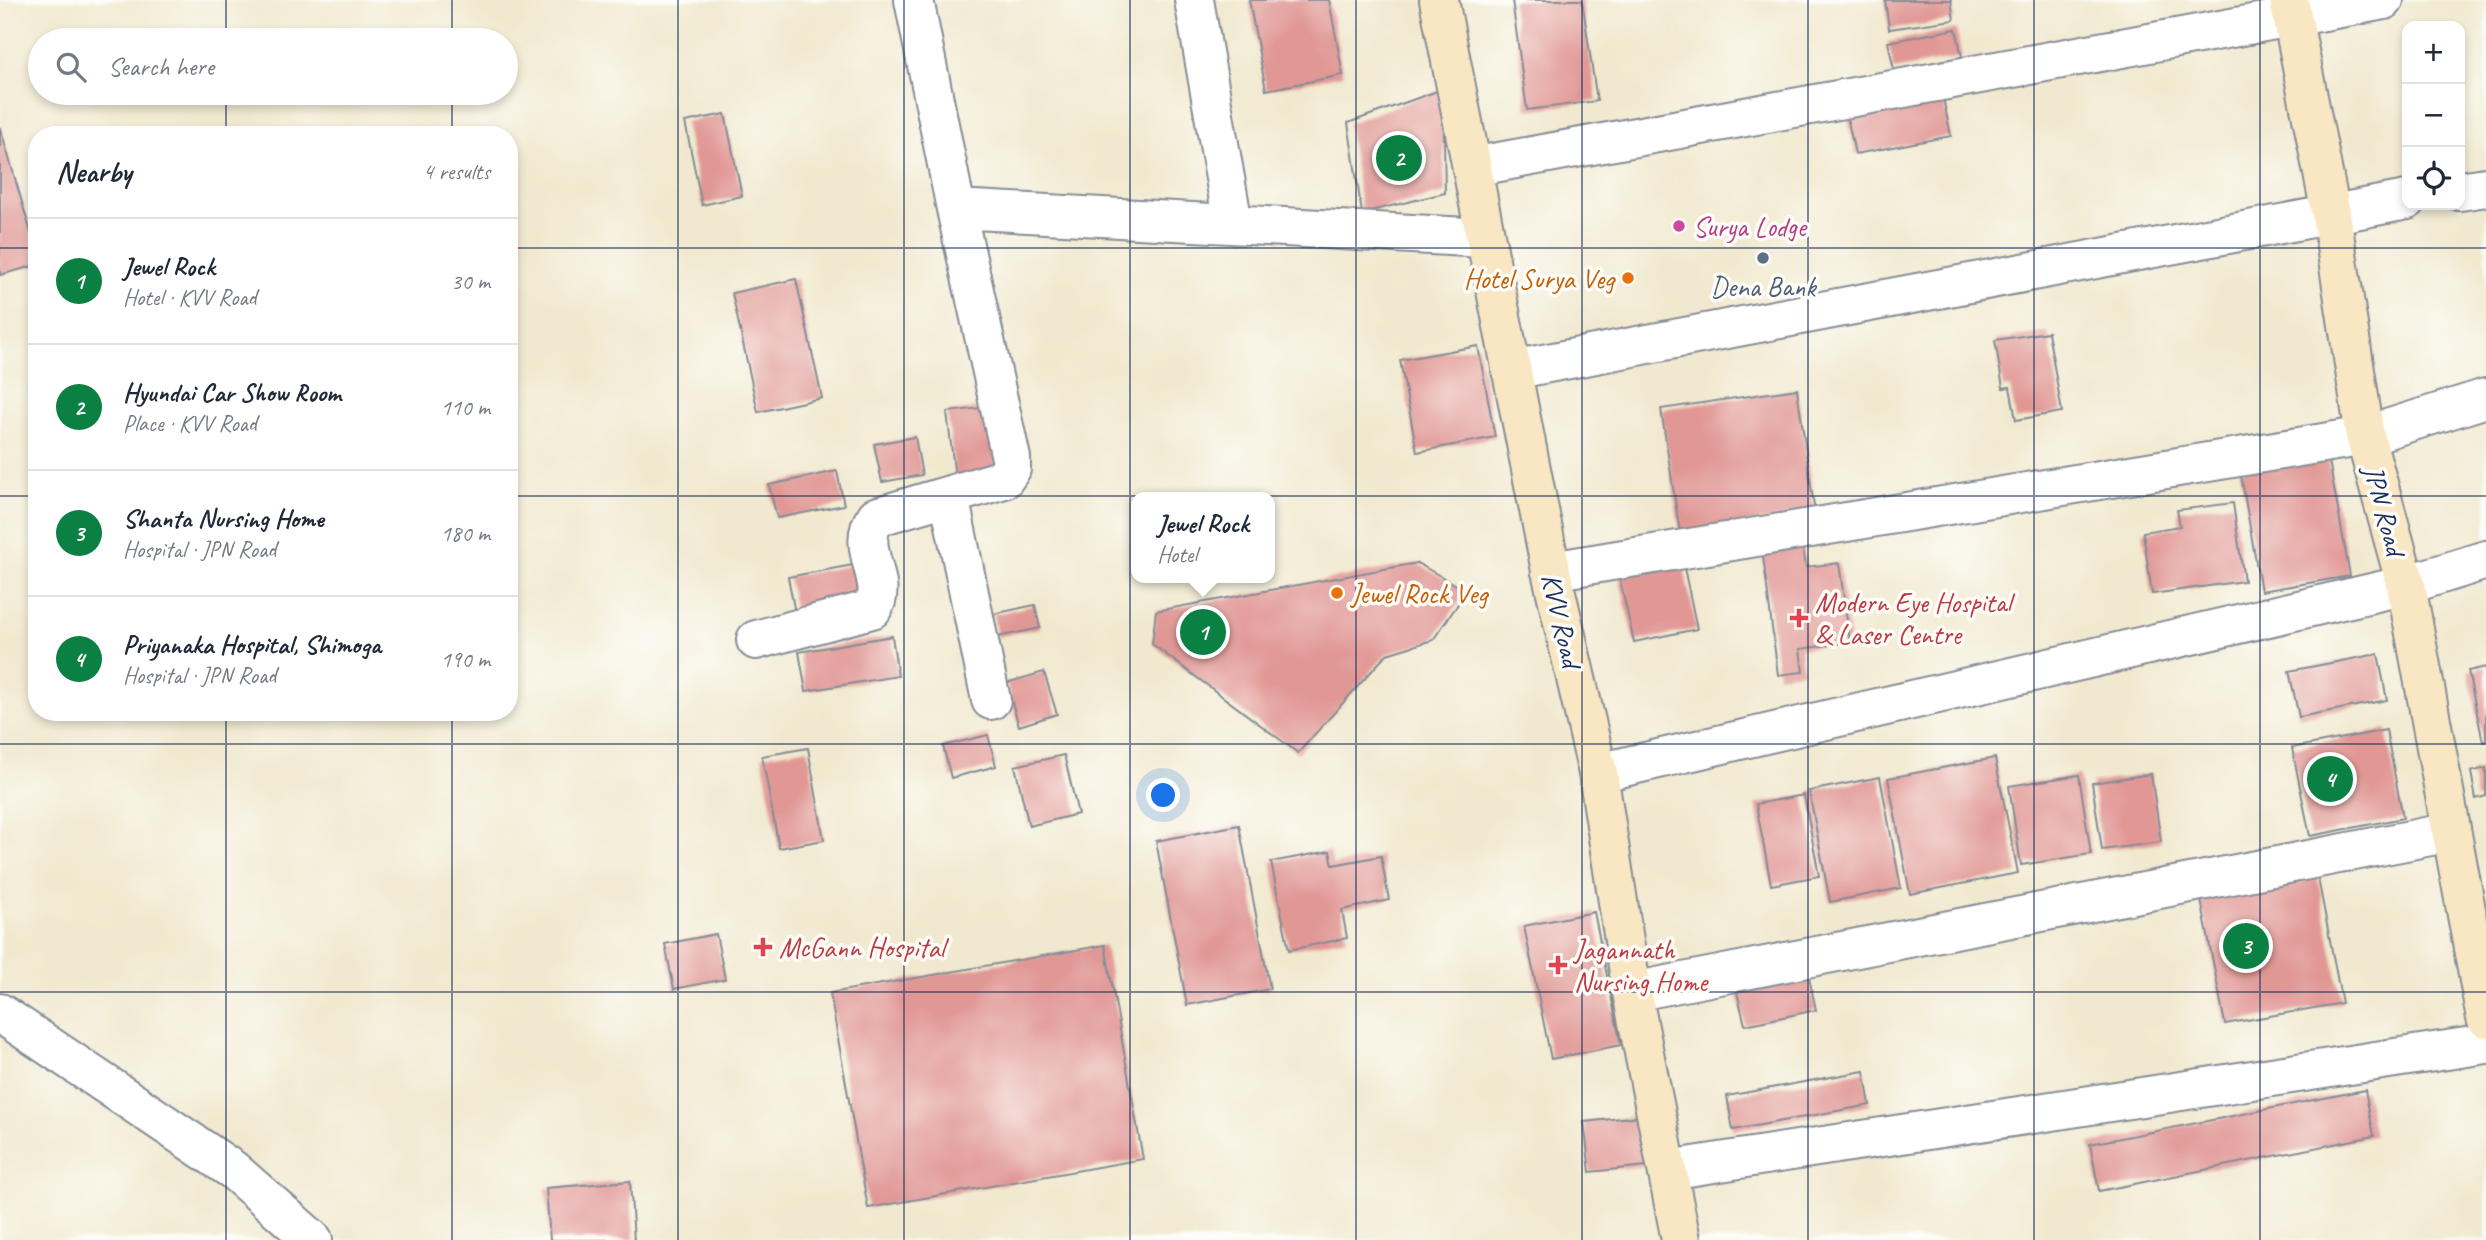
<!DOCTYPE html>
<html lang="en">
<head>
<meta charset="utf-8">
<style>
	body { margin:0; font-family:Caveat,sans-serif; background:#f2f2f3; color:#1f2937 }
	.controls { position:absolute; right:21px; top:21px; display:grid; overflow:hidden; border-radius:14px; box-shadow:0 4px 10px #0003 }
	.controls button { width:63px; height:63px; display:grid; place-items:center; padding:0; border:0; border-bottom:2px solid #e0e1e3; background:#fff; color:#1f2937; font:35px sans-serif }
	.you { position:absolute; left:1164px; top:796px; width:24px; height:24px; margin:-18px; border:5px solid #fff; border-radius:50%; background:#1a73e8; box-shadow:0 0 0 10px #1a73e833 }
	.badge { display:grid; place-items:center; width:46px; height:46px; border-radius:50%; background:#0b8043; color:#fff; font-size:23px; font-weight:700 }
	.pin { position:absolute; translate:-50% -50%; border:4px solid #fff; box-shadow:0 2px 7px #0006 }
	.popup { position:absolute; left:1131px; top:492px; width:144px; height:91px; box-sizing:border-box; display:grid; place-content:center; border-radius:14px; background:#fff; filter:drop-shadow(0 2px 5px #0005); font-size:23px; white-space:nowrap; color:#747a83 }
	.popup b { font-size:26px; color:#1f2937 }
	.popup::after { content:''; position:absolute; left:50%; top:100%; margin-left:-14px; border:14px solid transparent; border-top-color:#fff }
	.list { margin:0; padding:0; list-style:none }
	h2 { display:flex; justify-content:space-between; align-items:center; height:91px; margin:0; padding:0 28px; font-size:30px }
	h2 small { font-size:23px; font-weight:400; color:#747a83 }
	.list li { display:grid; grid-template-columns:46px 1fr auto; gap:21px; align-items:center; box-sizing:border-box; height:126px; padding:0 28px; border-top:2px solid #e0e1e3 }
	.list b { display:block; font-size:26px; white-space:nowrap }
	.list p { margin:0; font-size:23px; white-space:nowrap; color:#747a83 }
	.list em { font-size:23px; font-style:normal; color:#747a83 }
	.icon { flex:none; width:38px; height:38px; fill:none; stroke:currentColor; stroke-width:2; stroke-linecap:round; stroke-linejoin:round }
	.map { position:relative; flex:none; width:2486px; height:1240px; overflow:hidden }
	.search { position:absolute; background:#fff; box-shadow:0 4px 10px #0003; left:28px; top:28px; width:490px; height:77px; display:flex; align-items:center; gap:18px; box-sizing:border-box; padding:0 24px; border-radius:38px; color:#747a83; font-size:26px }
	.panel { position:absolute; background:#fff; box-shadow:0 4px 10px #0003; left:28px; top:126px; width:490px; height:595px; border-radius:28px }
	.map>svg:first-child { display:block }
	.building { fill:#e19895 }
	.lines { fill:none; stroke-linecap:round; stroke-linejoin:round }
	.street-casing { stroke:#868c96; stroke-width:42 }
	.secondary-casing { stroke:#868c96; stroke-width:42 }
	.street { stroke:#fff; stroke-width:38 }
	.secondary { stroke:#f9e7c3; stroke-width:38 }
	.grid { fill:none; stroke:#1b2f5e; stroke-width:2; stroke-opacity:0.55 }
	.hotel-dot { fill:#d1479c; stroke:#fdfcf7; stroke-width:2.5 }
	.service-dot { fill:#5c6f8a; stroke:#fdfcf7; stroke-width:2.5 }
	.food-dot { fill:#e8710a; stroke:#fdfcf7; stroke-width:2.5 }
	.health-dot { fill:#e0444e; stroke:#fdfcf7; stroke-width:2.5 }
	.labels { text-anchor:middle; stroke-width:7; stroke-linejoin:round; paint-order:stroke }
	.hotel-label { font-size:28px; fill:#b23c85; stroke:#fdfcf7; text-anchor:start }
	.food-label { font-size:28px; fill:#c56008; stroke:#fdfcf7; text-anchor:end }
	.service-label { font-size:28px; fill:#4e5e75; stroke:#fdfcf7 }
	.street-label { font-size:28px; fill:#1b2f5e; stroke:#fdfcf7 }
	.health-label { font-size:28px; fill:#be3a42; stroke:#fdfcf7; text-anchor:start }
</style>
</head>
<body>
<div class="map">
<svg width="2486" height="1240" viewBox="0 0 2486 1240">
	<rect width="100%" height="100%" fill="#fdfcf7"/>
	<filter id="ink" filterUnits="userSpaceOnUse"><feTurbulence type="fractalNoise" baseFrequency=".0143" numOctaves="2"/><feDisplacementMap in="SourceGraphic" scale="14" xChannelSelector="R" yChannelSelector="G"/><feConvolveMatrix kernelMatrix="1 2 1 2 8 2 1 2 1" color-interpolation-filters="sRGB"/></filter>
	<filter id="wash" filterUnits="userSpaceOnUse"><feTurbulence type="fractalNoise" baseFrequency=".00686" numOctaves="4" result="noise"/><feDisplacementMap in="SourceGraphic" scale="28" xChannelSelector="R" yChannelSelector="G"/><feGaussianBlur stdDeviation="1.57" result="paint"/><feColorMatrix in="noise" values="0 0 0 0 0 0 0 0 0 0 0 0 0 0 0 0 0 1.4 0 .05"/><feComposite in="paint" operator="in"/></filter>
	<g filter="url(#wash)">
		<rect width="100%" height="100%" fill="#f1e9cf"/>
		<g id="blocks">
			<path class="building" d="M1249 0H1329L1343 75 1266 90Z
				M1512 0H1582L1597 101 1527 110Z
				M1885 0H1951L1954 20 1889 29Z
				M1956 29 1962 57 1894 70 1888 42Z
				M1443 89 1445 193 1362 213 1348 123Z
				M1942 93 1951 136 1855 154 1846 112Z
				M725 114 742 196 702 205 685 122Z
				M0 127 37 254V265L0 275Z
				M796 279 822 398 758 412 732 293Z
				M2048 332 2062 412 2016 420 2010 387 2003 388 1995 340Z
				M1478 346 1495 437 1417 452 1400 360Z
				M1797 389 1815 513 1680 533 1661 409Z
				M989 407 998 472 955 477 947 412Z
				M915 437 922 475 882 482 874 444Z
				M2328 455 2350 576 2261 591 2240 470Z
				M837 471 844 505 777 518 769 485Z
				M2233 503 2244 581 2152 594 2143 532 2180 526 2177 510Z
				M1802 542 1806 567 1839 563 1850 642 1800 649 1803 672 1778 675 1762 548Z
				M1417 563 1467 591 1433 640 1387 654 1298 753 1152 644 1156 611Z
				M1683 563 1697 629 1634 642 1619 576Z
				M853 565 861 606 796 618 788 577Z
				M1035 605 1040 628 997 637 993 614Z
				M892 636 898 676 806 691 799 652Z
				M2378 654 2387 700 2299 717 2289 671Z
				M2486 667V741L2483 742 2468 671Z
				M1044 672 1057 714 1019 726 1006 683Z
				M2386 730 2403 818 2310 836 2292 748Z
				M988 735 996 766 951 778 943 746Z
				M808 748 824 840 779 848 762 756Z
				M1064 755 1078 814 1029 826 1015 766Z
				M1995 758 2018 873 1910 894 1888 778Z
				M2486 768V796L2476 799 2471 772Z
				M2151 774 2161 842 2102 850 2092 783Z
				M2079 775 2091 854 2021 865 2009 786Z
				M1880 777 1901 888 1830 902 1809 791Z
				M1804 795 1819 876 1771 885 1756 804Z
				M1239 825 1270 989 1187 1005 1156 841Z
				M1330 851 1333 865 1381 856 1389 900 1342 910 1347 938 1289 950 1271 862Z
				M2318 878 2342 1003 2225 1024 2201 900Z
				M1594 912 1621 1045 1551 1059 1524 926Z
				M716 934 725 979 674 989 665 944Z
				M1105 945 1143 1159 868 1208 830 993Z
				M1808 973 1816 1010 1745 1025 1736 988Z
				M1864 1071 1870 1105 1733 1130 1727 1096Z
				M2365 1090 2374 1136 2099 1191 2090 1144Z
				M1640 1116 1646 1166 1590 1172 1584 1122Z
				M630 1181 634 1240H550L546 1188Z"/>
		</g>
	</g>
	<g filter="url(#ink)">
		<use href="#blocks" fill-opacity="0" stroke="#868c96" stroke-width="2"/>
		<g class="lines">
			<defs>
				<path id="street" d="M1194 0 1233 224
					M1472 167 2384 0
					M2460 191 2486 187
					M956 209 1485 238
					M1511 370 2407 200
					M949 496 991 700
					M1551 571 2365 436 2486 398
					M756 640 872 609C891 582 853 548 876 517L1004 479 1011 469V458L956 209 914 0
					M1598 773 2406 585 2486 560
					M1632 992 2451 832
					M0 1013 233 1170 313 1240
					M1668 1170 2486 1044"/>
				<path id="secondary" d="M1439 0 1551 571 1598 773 1632 992 1681 1240
					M2289 0 2331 214 2365 436 2406 585 2486 1018"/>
			</defs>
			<use href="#street" class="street-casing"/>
			<use href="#secondary" class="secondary-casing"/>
			<use href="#street" class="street"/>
			<use href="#secondary" class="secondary"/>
		</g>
	</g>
	<path class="grid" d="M226 0V40M452 0V40M678 0V1240M904 0V1240M1130 0V1240M1356 0V1240M1582 0V1240M1808 0V1240M2034 0V1240M2260 0V1240M226 93V135M452 93V135M0 248H37M509 248H2486M0 496H37M509 496H2486M226 712V1240M452 712V1240M0 744H2486M0 992H2486"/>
	<circle class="hotel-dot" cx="1679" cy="226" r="7"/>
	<circle class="service-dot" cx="1763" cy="258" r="7"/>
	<g class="food-dot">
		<circle cx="1628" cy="278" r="7"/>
		<circle cx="1337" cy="593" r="7"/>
	</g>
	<g class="health-dot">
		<path d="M1795.5 607.5h7v7h7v7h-7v7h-7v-7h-7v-7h7z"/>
		<path d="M759.5 936.5h7v7h7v7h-7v7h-7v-7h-7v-7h7z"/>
		<path d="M1554.5 954.5h7v7h7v7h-7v7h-7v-7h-7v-7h7z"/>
	</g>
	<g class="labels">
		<g class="hotel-label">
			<text x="1693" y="236">Surya Lodge</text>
		</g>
		<g class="food-label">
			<text x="1614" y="288">Hotel Surya Veg</text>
			<text x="1351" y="603" text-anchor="start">Jewel Rock Veg</text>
		</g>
		<g class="service-label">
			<text x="1763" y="296">Dena Bank</text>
		</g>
		<g class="street-label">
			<text transform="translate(2385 510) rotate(75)" y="10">JPN Road</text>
			<text transform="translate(1562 620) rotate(77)" y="10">KVV Road</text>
		</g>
		<g class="health-label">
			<text x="1815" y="612">Modern Eye Hospital<tspan x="1815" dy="32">&amp; Laser Centre</tspan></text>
			<text x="779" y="957">McGann Hospital</text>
			<text x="1574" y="959">Jagannath<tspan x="1574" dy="32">Nursing Home</tspan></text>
		</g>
	</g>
</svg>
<div class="controls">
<button>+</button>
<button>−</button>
<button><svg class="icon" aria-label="locate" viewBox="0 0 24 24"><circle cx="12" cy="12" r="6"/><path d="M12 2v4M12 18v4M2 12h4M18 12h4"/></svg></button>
</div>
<div class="you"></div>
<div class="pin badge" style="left:1203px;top:632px">1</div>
<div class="popup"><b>Jewel Rock</b>Hotel</div>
<div class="pin badge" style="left:1399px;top:158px">2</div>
<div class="pin badge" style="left:2246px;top:946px">3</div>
<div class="pin badge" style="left:2330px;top:779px">4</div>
<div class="search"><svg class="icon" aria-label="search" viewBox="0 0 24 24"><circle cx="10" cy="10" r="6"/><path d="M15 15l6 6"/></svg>Search here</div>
<section class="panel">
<h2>Nearby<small>4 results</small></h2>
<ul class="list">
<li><span class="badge">1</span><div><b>Jewel Rock</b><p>Hotel · KVV Road</p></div><em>30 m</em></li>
<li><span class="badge">2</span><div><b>Hyundai Car Show Room</b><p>Place · KVV Road</p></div><em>110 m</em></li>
<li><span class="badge">3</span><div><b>Shanta Nursing Home</b><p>Hospital · JPN Road</p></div><em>180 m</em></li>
<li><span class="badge">4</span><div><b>Priyanaka Hospital, Shimoga</b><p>Hospital · JPN Road</p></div><em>190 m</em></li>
</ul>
</section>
</div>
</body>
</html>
